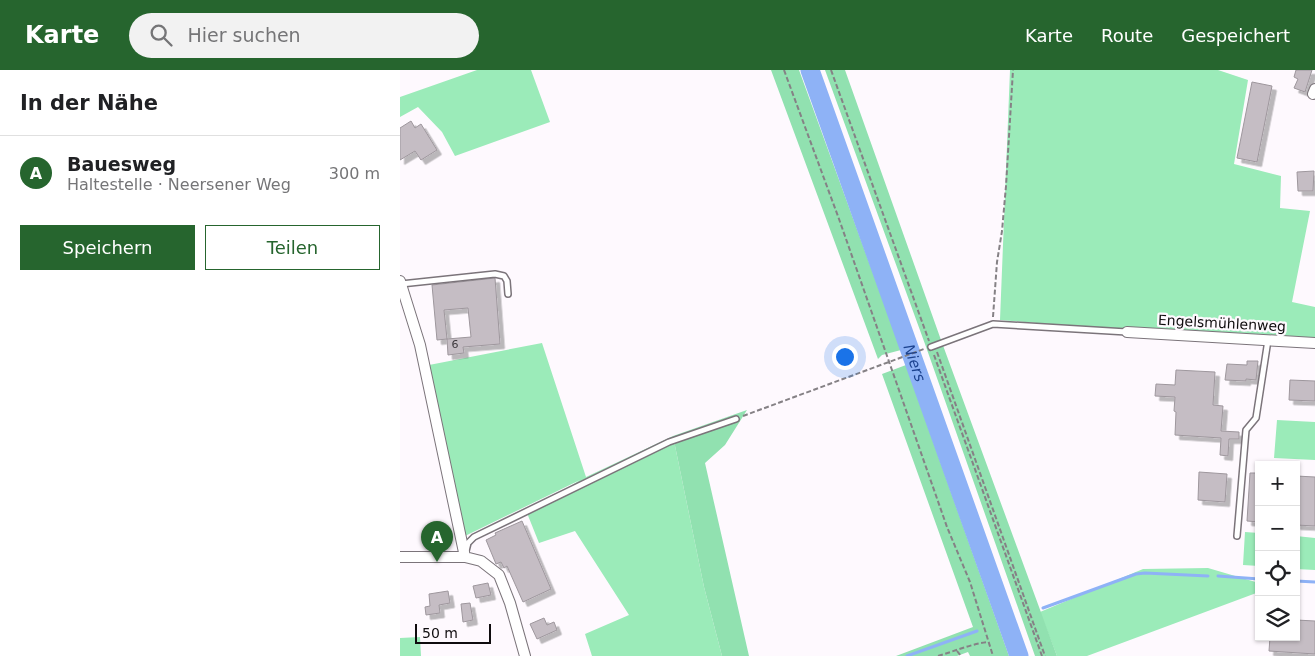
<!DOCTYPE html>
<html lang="de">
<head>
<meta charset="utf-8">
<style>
	body { margin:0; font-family:"DejaVu Sans",sans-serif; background:#f2f2f2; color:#202124 }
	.controls { position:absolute; right:15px; bottom:15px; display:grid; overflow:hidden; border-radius:0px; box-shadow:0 1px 4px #0004 }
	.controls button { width:45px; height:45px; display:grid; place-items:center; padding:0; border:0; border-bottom:1px solid #e0e0e0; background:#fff; color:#202124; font:25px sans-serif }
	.scale { position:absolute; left:15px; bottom:12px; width:76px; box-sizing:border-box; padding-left:5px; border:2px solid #0f0c0e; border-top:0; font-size:14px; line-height:18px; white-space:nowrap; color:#0f0c0e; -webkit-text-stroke:4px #fef9fe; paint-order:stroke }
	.you { position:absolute; left:444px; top:286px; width:18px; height:18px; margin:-12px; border:4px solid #fff; border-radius:50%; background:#1a73e8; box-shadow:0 0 0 8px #1a73e833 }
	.badge { display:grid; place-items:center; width:32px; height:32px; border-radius:50%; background:#26652e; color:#fff; font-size:16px; font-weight:700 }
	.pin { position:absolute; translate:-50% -41px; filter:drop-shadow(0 1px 2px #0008) }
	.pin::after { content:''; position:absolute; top:26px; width:18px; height:15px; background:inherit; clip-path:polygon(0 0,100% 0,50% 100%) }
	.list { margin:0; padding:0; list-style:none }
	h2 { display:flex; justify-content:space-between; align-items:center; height:65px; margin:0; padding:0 20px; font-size:21px }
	h2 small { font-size:16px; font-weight:400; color:#757577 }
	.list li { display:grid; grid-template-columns:32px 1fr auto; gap:15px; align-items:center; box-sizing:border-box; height:75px; padding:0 20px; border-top:1px solid #e0e0e0 }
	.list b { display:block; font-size:19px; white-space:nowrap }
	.list p { margin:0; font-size:16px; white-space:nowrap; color:#757577 }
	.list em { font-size:16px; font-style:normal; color:#757577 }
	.actions { display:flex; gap:10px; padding:15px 20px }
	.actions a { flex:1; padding:11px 0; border:1px solid #26652e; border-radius:0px; text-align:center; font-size:18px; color:#26652e }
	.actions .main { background:#26652e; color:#fff }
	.icon { flex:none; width:28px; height:28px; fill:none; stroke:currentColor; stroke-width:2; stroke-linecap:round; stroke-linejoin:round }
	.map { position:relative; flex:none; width:915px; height:586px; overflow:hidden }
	header { display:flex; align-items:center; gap:30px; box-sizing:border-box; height:70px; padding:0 25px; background:#26652e; color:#fff }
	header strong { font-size:24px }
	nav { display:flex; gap:28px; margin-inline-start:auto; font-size:18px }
	.search { width:350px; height:45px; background:#f2f2f2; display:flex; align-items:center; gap:12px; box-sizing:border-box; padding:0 18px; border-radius:28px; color:#757577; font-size:19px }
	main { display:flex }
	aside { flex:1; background:#fff }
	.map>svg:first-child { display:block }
	.green { fill:#9bebb9 }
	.forest { fill:#91e1b0 }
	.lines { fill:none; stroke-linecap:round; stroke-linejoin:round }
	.stream { stroke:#8eb2f6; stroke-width:3 }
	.river { stroke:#8eb2f6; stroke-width:19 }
	.building { fill:#c5bdc4; stroke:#9e979d; fill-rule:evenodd; filter:url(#shadow) }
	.lane-casing { stroke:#7b747a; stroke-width:8 }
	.street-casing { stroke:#7b747a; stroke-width:12 }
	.path { stroke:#858185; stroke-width:2; stroke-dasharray:5 2.5; stroke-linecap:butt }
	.lane { stroke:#fff; stroke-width:5 }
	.street { stroke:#fff; stroke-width:10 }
	.labels { text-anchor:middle; stroke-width:4.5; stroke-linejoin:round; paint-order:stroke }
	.number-label { font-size:11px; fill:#3c383c }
	.street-label { font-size:14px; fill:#0f0c0e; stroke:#fef9fe }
	.water-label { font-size:15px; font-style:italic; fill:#1c428f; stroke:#fef9fe }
</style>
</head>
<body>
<header>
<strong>Karte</strong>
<div class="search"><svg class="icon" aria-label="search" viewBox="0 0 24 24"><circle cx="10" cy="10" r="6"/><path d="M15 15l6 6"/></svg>Hier suchen</div>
<nav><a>Karte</a><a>Route</a><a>Gespeichert</a></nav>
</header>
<main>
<aside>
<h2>In der Nähe<small></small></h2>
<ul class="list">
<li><span class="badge">A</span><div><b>Bauesweg</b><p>Haltestelle · Neersener Weg</p></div><em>300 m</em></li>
</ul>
<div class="actions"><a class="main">Speichern</a><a>Teilen</a></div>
</aside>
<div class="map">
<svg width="915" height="586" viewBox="0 0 915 586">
	<defs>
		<filter id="shadow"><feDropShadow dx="4.5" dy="4.5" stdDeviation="0" flood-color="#0004"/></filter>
	</defs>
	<rect width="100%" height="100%" fill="#fef9fe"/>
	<path class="green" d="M77 0H131L150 52 55 86 42 62 18 37 0 47V27Z
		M610 0H818L848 10 834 94 881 106 880 138 910 141 892 232 915 237V276L600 250Z
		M142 273 186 407 273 366 304 517 322 586H192L185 564 229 545 175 461 139 473 127 443 180 410 65 466 29 295Z
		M877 350 915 352V390L874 388Z
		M845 462 859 463V496L843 495Z
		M896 466 915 468V500L896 499Z
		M808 498 859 513V522L687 586H657L640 542 743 499Z
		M20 567 21 586H0V568Z"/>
	<path class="forest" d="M371 0H399L501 280 482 285 478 289Z
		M425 0H445L541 270 657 586H635L525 274Z
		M506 295 609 586H570L568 582 557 586H496L573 557 482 304Z
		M347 340 325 375 305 393 349 586H322L304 517 273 366Z"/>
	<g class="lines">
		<path class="stream" d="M818 506 859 509
			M896 511 915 512
			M643 538 736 504 745 503 808 506
			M507 586 577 561"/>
		<path class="river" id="s1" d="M410 0 619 586"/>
	</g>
	<path class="building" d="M896 0H912L905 22 894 18 898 9 894 7Z
		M852 12 872 16 857 92 837 88Z
		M11 51 15 58 21 54 37 80 21 90 15 81 0 90V58Z
		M914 101 913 121H898L897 102Z
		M95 208 100 274 63 277 64 283 48 285 47 269 37 270 32 215ZM68 238 71 267 47 269 44 240Z
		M847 291H858L856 310 846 309V311L825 310 827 294 847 295Z
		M776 300 815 302 813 335 823 336 821 361 839 362V369H829L828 386 820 385 821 368 775 365 776 342 774 341 775 327 755 326 756 314 775 315Z
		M890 310 915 311V331L889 330Z
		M799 402 827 404 825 432 798 430Z
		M850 403H859V452L847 451Z
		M896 406 915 407V456L896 455Z
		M122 451 151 519 123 532 107 496 104 498 101 492 96 494 86 470 96 465 95 463Z
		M88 513 91 525 76 528 73 516Z
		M48 521 50 533 39 535 40 543 26 545 25 537 30 536 29 524Z
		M70 533 73 550 63 552 61 534Z
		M144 548 147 555 154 552 157 560 137 569 130 554Z
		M896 550 915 551V584L869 581 870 567H896Z"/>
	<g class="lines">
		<defs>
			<path id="lane" d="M1 214 95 204 104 206 107 211 108 224
				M531 277 593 254 727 262
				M837 466 846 360 856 348 868 270
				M66 481 68 473 74 467 269 372 336 349"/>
			<path id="street" d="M913 24 915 19
				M0 211 20 275 65 487
				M727 262 915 273
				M0 487H65L81 491 99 505 110 533 125 586"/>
		</defs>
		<use href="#lane" class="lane-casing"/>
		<use href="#street" class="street-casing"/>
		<path class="path" d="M384 0 439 149 547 457 570 512 593 586
			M431 0 529 271
			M593 247 597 192 602 161 606 116 613 0
			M537 282 645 586
			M534 285 642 586
			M343 346 524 279
			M557 581 561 586
			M538 586C555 581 571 574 588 572"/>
		<use href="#lane" class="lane"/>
		<use href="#street" class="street"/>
	</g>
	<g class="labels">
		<g class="number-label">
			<text x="55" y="278">6</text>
		</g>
		<g class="street-label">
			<text transform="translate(822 253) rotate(3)" y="5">Engelsmühlenweg</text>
		</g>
		<g class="water-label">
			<text dy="5" stroke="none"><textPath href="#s1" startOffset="311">Niers</textPath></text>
		</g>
	</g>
</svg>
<div class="controls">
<button>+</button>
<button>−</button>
<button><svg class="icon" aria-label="locate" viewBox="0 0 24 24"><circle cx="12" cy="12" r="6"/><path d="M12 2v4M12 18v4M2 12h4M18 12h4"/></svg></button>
<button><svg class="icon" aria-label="layers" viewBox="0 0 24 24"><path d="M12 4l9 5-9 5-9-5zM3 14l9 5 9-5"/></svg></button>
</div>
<div class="scale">50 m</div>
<div class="you"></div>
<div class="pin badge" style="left:37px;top:492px">A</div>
</div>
</main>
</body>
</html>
